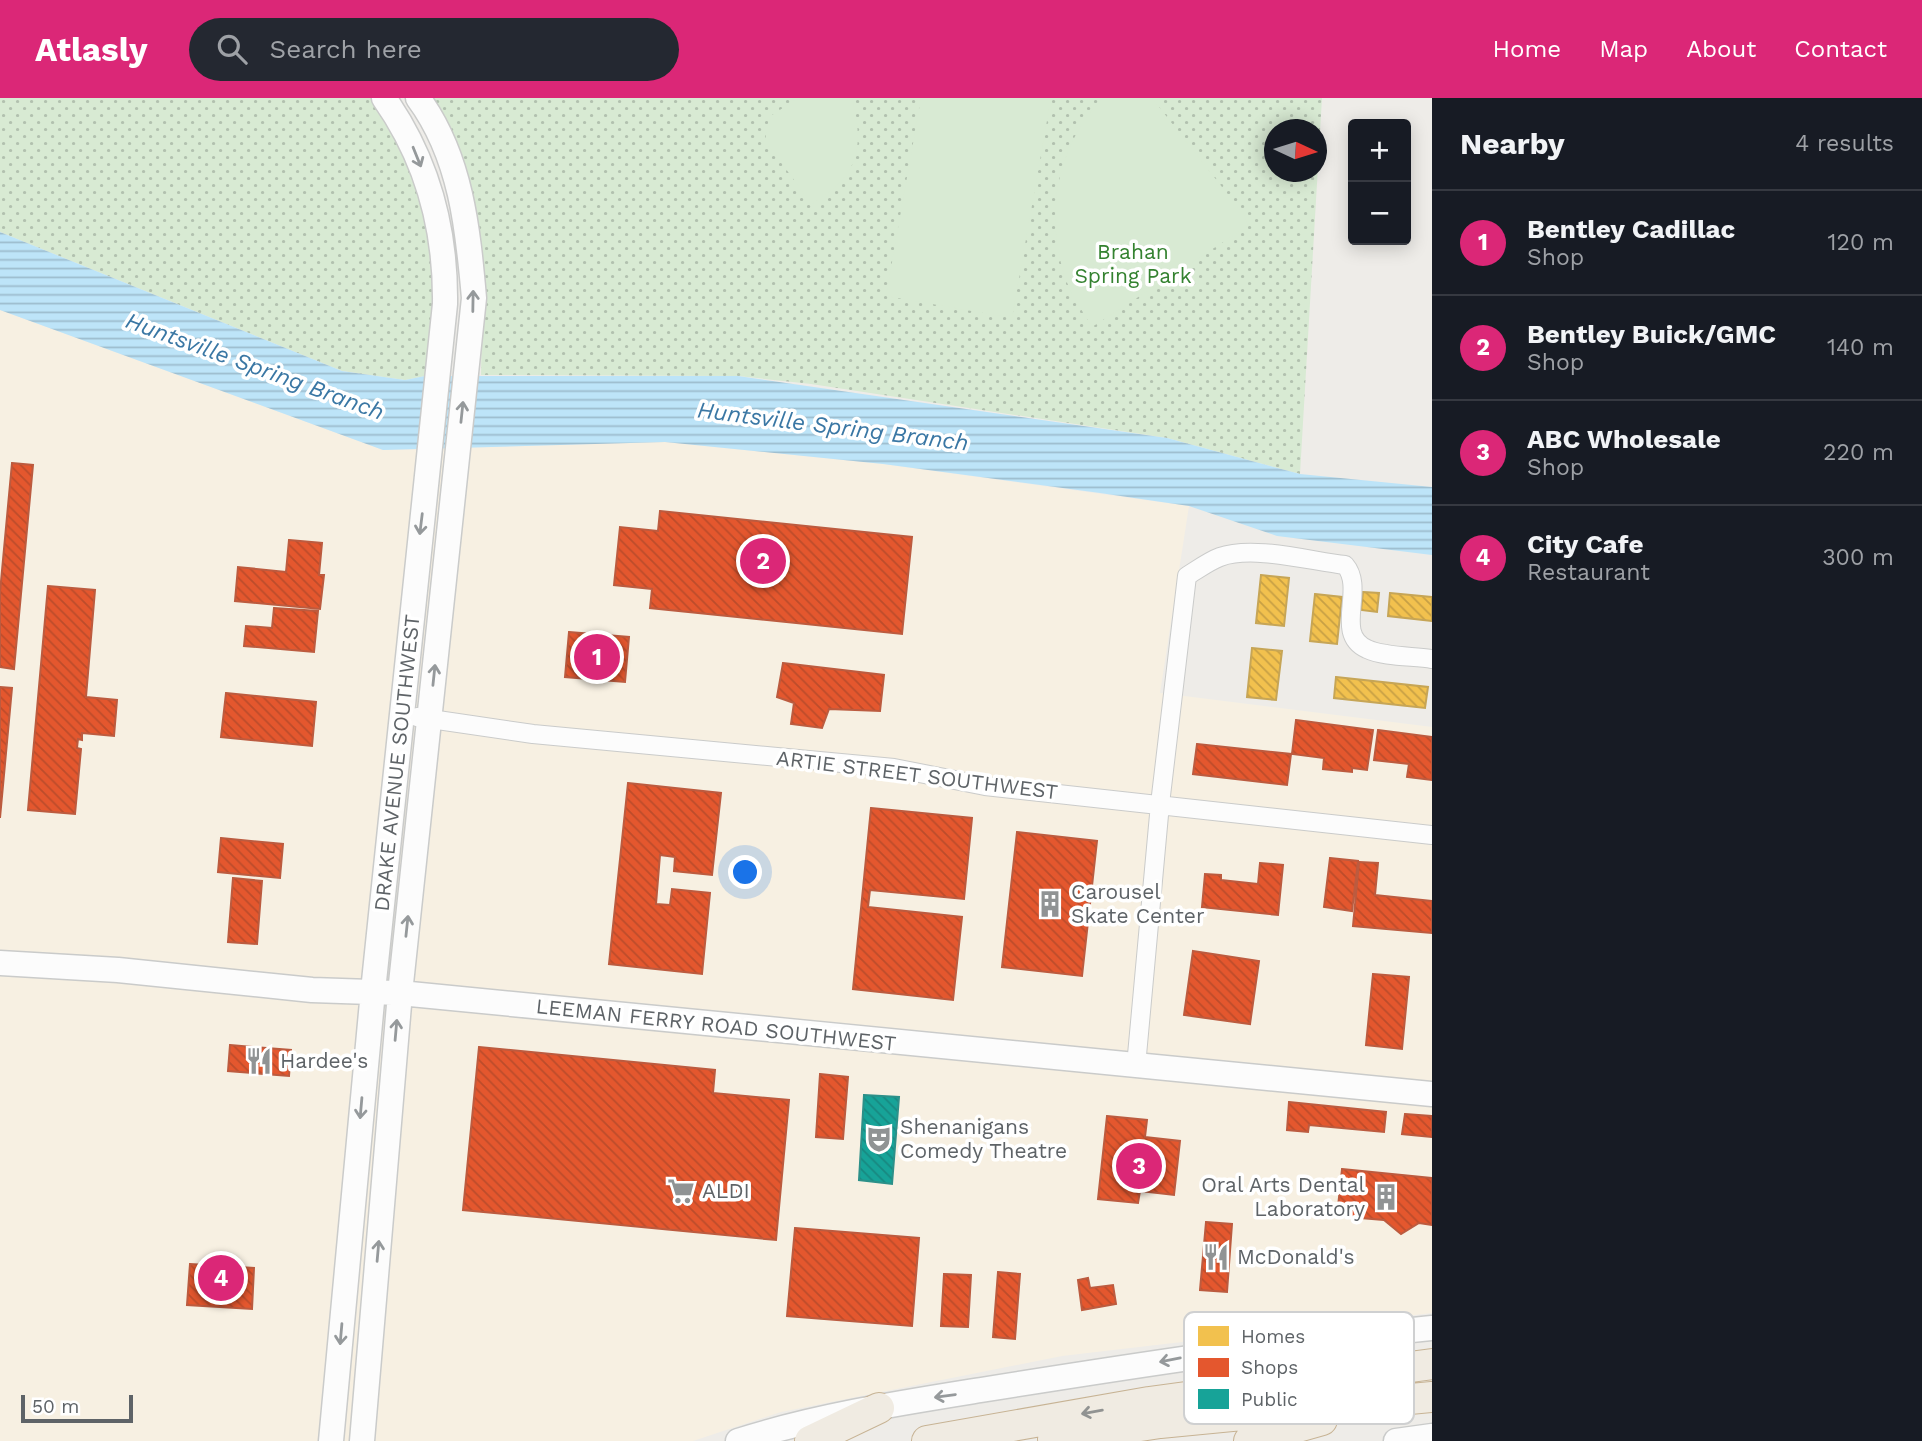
<!DOCTYPE html>
<html lang="en">
<head>
<meta charset="utf-8">
<style>
	body { margin:0; font-family:"Work Sans",sans-serif; background:#242831; color:#f1f3f6 }
	.controls { position:absolute; right:21px; top:21px; display:grid; overflow:hidden; border-radius:7px; box-shadow:0 4px 18px #0003 }
	.controls button { width:63px; height:63px; display:grid; place-items:center; padding:0; border:0; border-bottom:2px solid #363941; background:#171b24; color:#f1f3f6; font:35px sans-serif }
	.compass { position:absolute; left:1264px; top:21px; width:63px; height:63px; border-radius:50%; background:#171b24; box-shadow:0 4px 18px #0003; rotate:94deg }
	.scale { position:absolute; left:21px; bottom:18px; width:112px; box-sizing:border-box; padding-left:7px; border:4px solid #5e6367; border-top:0; font-size:19px; line-height:24px; white-space:nowrap; color:#5e6367; -webkit-text-stroke:5px #fff; paint-order:stroke }
	.you { position:absolute; left:746px; top:775px; width:24px; height:24px; margin:-18px; border:5px solid #fff; border-radius:50%; background:#1a73e8; box-shadow:0 0 0 10px #1a73e833 }
	.badge { display:grid; place-items:center; width:46px; height:46px; border-radius:50%; background:#db2777; color:#fff; font-size:23px; font-weight:700 }
	.pin { position:absolute; translate:-50% -50%; border:4px solid #fff; box-shadow:0 2px 7px #0006 }
	.list { margin:0; padding:0; list-style:none }
	h2 { display:flex; justify-content:space-between; align-items:center; height:91px; margin:0; padding:0 28px; font-size:30px }
	h2 small { font-size:23px; font-weight:400; color:#9ea1a6 }
	.list li { display:grid; grid-template-columns:46px 1fr auto; gap:21px; align-items:center; box-sizing:border-box; height:105px; padding:0 28px; border-top:2px solid #363941 }
	.list b { display:block; font-size:26px; white-space:nowrap }
	.list p { margin:0; font-size:23px; white-space:nowrap; color:#9ea1a6 }
	.list em { font-size:23px; font-style:normal; color:#9ea1a6 }
	.icon { flex:none; width:38px; height:38px; fill:none; stroke:currentColor; stroke-width:2; stroke-linecap:round; stroke-linejoin:round }
	.map { position:relative; flex:none; width:1432px; height:1343px; overflow:hidden }
	header { display:flex; align-items:center; gap:42px; box-sizing:border-box; height:98px; padding:0 35px; background:#db2777; color:#fff }
	header strong { font-size:33px }
	nav { display:flex; gap:38px; margin-inline-start:auto; font-size:24px }
	.search { width:490px; height:63px; background:#242831; display:flex; align-items:center; gap:18px; box-sizing:border-box; padding:0 24px; border-radius:38px; color:#9ea1a6; font-size:26px }
	main { display:flex }
	aside { flex:1; background:#171b24 }
	.map>svg:first-child { display:block }
	.commercial { fill:#f7f0e2 }
	.park { fill:url(#park-dots); fill-rule:evenodd }
	.pitch { fill:#d8ead3 }
	.water { fill:url(#water-rules) }
	.homes { fill:url(#homes-back-hatch); stroke:#c6a556; stroke-width:2 }
	.shops { fill:url(#shops-back-hatch); stroke:#bc5b3f; stroke-width:2 }
	.public { fill:url(#public-back-hatch); stroke:#2c9089; stroke-width:2 }
	.lines { fill:none; stroke-linecap:round; stroke-linejoin:round }
	.street-casing { stroke:#cacbca; stroke-width:20 }
	.secondary-casing { stroke:#cacbca; stroke-width:27 }
	.highway-casing { stroke:#c7b394; stroke-width:32 }
	.street { stroke:#fcfcfc; stroke-width:18 }
	.secondary { stroke:#fcfcfc; stroke-width:24 }
	.highway { stroke:#f0ebe2; stroke-width:30 }
	.oneway { stroke:#95999b }
	.oneway2 { stroke:#919392 }
	.labels { text-anchor:middle; stroke-width:7; stroke-linejoin:round; paint-order:stroke }
	.park-label { font-size:21px; fill:#348230; stroke:#fff }
	.street-label { font-size:21px; fill:#5e6367; stroke:#fff }
	.poi-label { font-size:21px; fill:#5e6367; stroke:#fff; text-anchor:start }
	.water-label { font-size:23px; font-style:italic; fill:#3a77a4; stroke:#fff }
	.key { fill:#fff; stroke:#cfd0d1; stroke-width:2 }
	.key-label { font-size:19px; fill:#5e6367 }
</style>
</head>
<body>
<header>
<strong>Atlasly</strong>
<div class="search"><svg class="icon" aria-label="search" viewBox="0 0 24 24"><circle cx="10" cy="10" r="6"/><path d="M15 15l6 6"/></svg>Search here</div>
<nav><a>Home</a><a>Map</a><a>About</a><a>Contact</a></nav>
</header>
<main>
<div class="map">
<svg width="1432" height="1343" viewBox="0 0 1432 1343">
	<defs>
		<pattern id="park-dots" width="8" height="8" patternUnits="userSpaceOnUse" patternTransform="scale(1.75)"><rect width="8" height="8" fill="#d8ead3"/><path d="M2 2h.1M6 6h.1" fill="none" stroke="#b2c1af" stroke-width="1.8" stroke-linecap="round"/></pattern>
		<pattern id="water-rules" width="6" height="5" patternUnits="userSpaceOnUse" patternTransform="scale(1.75)"><rect width="6" height="5" fill="#bde4f8"/><path d="M0 2.5h6" fill="none" stroke="#9dbccd"/></pattern>
		<pattern id="homes-back-hatch" width="6" height="6" patternUnits="userSpaceOnUse" patternTransform="scale(1.75)"><rect width="6" height="6" fill="#f2c14e"/><path d="M-1 5l2 2M0 0l6 6M5-1l2 2" fill="none" stroke="#c7a045"/></pattern>
		<pattern id="shops-back-hatch" width="6" height="6" patternUnits="userSpaceOnUse" patternTransform="scale(1.75)"><rect width="6" height="6" fill="#e4572e"/><path d="M-1 5l2 2M0 0l6 6M5-1l2 2" fill="none" stroke="#bc4c2b"/></pattern>
		<pattern id="public-back-hatch" width="6" height="6" patternUnits="userSpaceOnUse" patternTransform="scale(1.75)"><rect width="6" height="6" fill="#17a398"/><path d="M-1 5l2 2M0 0l6 6M5-1l2 2" fill="none" stroke="#188880"/></pattern>
	</defs>
	<rect width="100%" height="100%" fill="#eeece8"/>
	<path class="commercial" d="M0 212 383 352 665 344 883 366 1189 408 1160 595 1432 629V1215L1062 1258 781 1314 693 1343H0Z"/>
	<path class="park" d="M0 0H373L416 74 437 175 425 278 405 282 342 273 0 134Z
		M427 0H1322L1300 376 1167 340 811 286 738 278 481 277 483 163 469 93ZM1274 32H1316V74H1274Z"/>
	<path class="pitch" d="M798 0H852C865 51 858 78 812 106L765 43 769 19Z
		M921 0H1051L1012 220 886 198Z
		M1103 0H1152L1244 117 1248 128 1092 229C1083 214 1072 198 1066 182 1044 119 1056 48 1103 0Z"/>
	<path class="water" d="M0 134 342 273 405 282 425 278H738L1167 340 1300 376 1432 389V457L1277 438 1189 408 1100 395 883 366 665 344 383 352 0 212Z"/>
	<path class="homes" d="M1261 477 1289 480 1284 528 1256 525Z
		M1363 494 1379 495 1377 514 1361 512Z
		M1390 495 1432 499V523L1388 518Z
		M1315 496 1342 499 1337 546 1310 543Z
		M1252 550 1282 553 1276 602 1247 599Z
		M1336 579 1428 589 1425 610 1334 600Z"/>
	<path class="shops" d="M12 365 33 367 14 571 0 569V494Z
		M660 413 912 439 902 536 650 510 652 491 614 487 620 429 658 433Z
		M289 442 322 445 319 477H324L320 511 235 503 238 469 286 474Z
		M48 488 95 492 86 599 117 602 114 638 82 635V642L78 641 77 650 81 651 75 716 28 712Z
		M274 510 318 513 314 554 244 548 246 528 272 530Z
		M569 534 629 539 625 584 565 579Z
		M783 565 884 577 880 613 829 611 822 630 791 626 794 605 777 599Z
		M0 589 12 590 0 720Z
		M226 595 316 604 312 648 221 639Z
		M1296 622 1373 632 1367 672 1352 670V674L1323 671 1324 660 1292 656Z
		M1378 632 1432 639V682L1407 679 1409 666 1374 662Z
		M1197 646 1291 656 1287 687 1193 676Z
		M628 685 721 695 712 777 674 773 675 759 660 757 656 806 670 807 672 791 710 795 702 876 609 866Z
		M871 710 972 720 964 801 870 792 868 809 962 819 953 902 853 891Z
		M1017 734 1097 743 1082 878 1002 869Z
		M221 740 283 746 280 780 218 774Z
		M1330 760 1358 763 1352 813 1324 809Z
		M1359 764 1378 765 1375 797 1432 803V835L1353 828Z
		M1260 765 1283 767 1278 817 1202 809 1205 776 1221 777V782L1258 786Z
		M233 780 262 783 257 846 228 844Z
		M1193 853 1259 863 1250 926 1184 917Z
		M1373 876 1409 879 1402 951 1366 947Z
		M230 947 291 952 289 978 228 973Z
		M479 949 715 972 713 995 789 1002 776 1142 463 1112Z
		M820 976 848 979 843 1041 816 1039Z
		M1289 1004 1386 1014 1384 1034 1309 1027 1308 1034 1287 1032Z
		M1405 1016 1432 1018V1039L1402 1036Z
		M1107 1018 1147 1022 1145 1039 1180 1043 1174 1097 1140 1093 1138 1105 1098 1101Z
		M1342 1071 1432 1080V1127L1419 1125 1401 1136 1384 1122 1337 1118Z
		M1206 1124 1232 1126 1227 1194 1200 1192Z
		M795 1130 919 1140 912 1228 787 1218Z
		M190 1166 254 1170 252 1211 187 1207Z
		M998 1174 1020 1176 1015 1241 993 1239Z
		M944 1176 971 1177 968 1229 941 1228Z
		M1088 1180 1090 1190 1113 1187 1116 1206 1082 1212 1078 1182Z"/>
	<path class="public" d="M864 997 899 999 892 1086 859 1082Z"/>
	<g class="lines">
		<defs>
			<path id="street" d="M417 619 533 636 894 670 985 688 1432 737
				M1136 968 1160 706 1187 478C1197 472 1209 463 1220 459 1253 447 1310 463 1345 467 1366 491 1333 536 1367 551 1384 559 1413 558 1432 561"/>
			<path id="secondary" d="M0 865 118 872 312 892 400 895 1432 996
				M331 1343 373 893 445 206C446 132 427 61 384 0
				M362 1343 400 895 474 200C468 131 461 58 418 0
				M738 1343C816 1318 900 1305 981 1292 1131 1268 1281 1245 1432 1230
				M1396 1343 1432 1338"/>
			<path id="highway" d="M1204 1256 1329 1265
				M1053 1341 1160 1325 1432 1299
				M810 1343 879 1310
				M927 1343 1149 1304 1432 1266
				M1249 1343 1322 1322"/>
		</defs>
		<use href="#street" class="street-casing"/>
		<use href="#secondary" class="secondary-casing"/>
		<use href="#highway" class="highway-casing"/>
		<use href="#street" class="street"/>
		<use href="#secondary" class="secondary"/>
		<use href="#highway" class="highway"/>
	</g>
	<defs><path id="oneway-shaft" d="M-6 0H5M1.5-3L5.5 0L1.5 3" fill="none" stroke-width="1.6" stroke-linecap="round" stroke-linejoin="round" transform="scale(1.75)"/></defs>
	<g class="oneway">
		<use href="#oneway-shaft" transform="translate(417 59) rotate(68)"/>
		<use href="#oneway-shaft" transform="translate(473 203) rotate(-89)"/>
		<use href="#oneway-shaft" transform="translate(462 314) rotate(-84)"/>
		<use href="#oneway-shaft" transform="translate(421 426) rotate(97)"/>
		<use href="#oneway-shaft" transform="translate(434 577) rotate(-84)"/>
		<use href="#oneway-shaft" transform="translate(407 828) rotate(-84)"/>
		<use href="#oneway-shaft" transform="translate(396 932) rotate(-85)"/>
		<use href="#oneway-shaft" transform="translate(361 1010) rotate(95)"/>
		<use href="#oneway-shaft" transform="translate(378 1153) rotate(-85)"/>
		<use href="#oneway-shaft" transform="translate(341 1236) rotate(95)"/>
		<use href="#oneway-shaft" transform="translate(1170 1262) rotate(169)"/>
		<use href="#oneway-shaft" transform="translate(945 1298) rotate(172)"/>
	</g>
	<use class="oneway2" href="#oneway-shaft" transform="translate(1092 1314) rotate(170)"/>
	<defs>
		<symbol id="building-bare" viewBox="-9 -9 18 18"><path d="M-4-6H4V6H1V3H-1V6H-4ZM-2.5-4.3h1.7v1.8h-1.7ZM.8-4.3h1.7v1.8H.8ZM-2.5-1h1.7V.8h-1.7ZM.8-1h1.7V.8H.8Z" fill="#909394" stroke="#fff" stroke-width="2.5" paint-order="stroke"/></symbol>
		<symbol id="restaurant-bare" viewBox="-9 -9 18 18"><path d="M-5-6h1v4h1v-4h1v4h1v-4h1v5L-1.5 .5V6h-2V.5L-5-1ZM5-6V6H3V1.5H1.5Q1.5-4 5-6Z" fill="#909394" stroke="#fff" stroke-width="2.5" paint-order="stroke"/></symbol>
		<symbol id="theatre-bare" viewBox="-9 -9 18 18"><path d="M-5-5.5Q0-4 5-5.5V0Q5 5 0 6Q-5 5-5 0ZM-3.3-2.5H-1v1.5H-3.3ZM1-2.5H3.3v1.5H1ZM-2.8 1Q0 5.5 2.8 1Z" fill="#909394" stroke="#fff" stroke-width="2.5" paint-order="stroke"/></symbol>
		<symbol id="supermarket-bare" viewBox="-9 -9 18 18"><path d="M-6-5.5h2.5l.6 2H6L4.5 2H-2.5L-4.4-4H-6ZM-1.5 3.2a1.3 1.3 0 1 0 .1 0ZM3 3.2a1.3 1.3 0 1 0 .1 0Z" fill="#909394" stroke="#fff" stroke-width="2.5" paint-order="stroke"/></symbol>
	</defs>
	<g fill-rule="evenodd">
		<use href="#building-bare" x="1031" y="787" width="38" height="38"/>
		<use href="#restaurant-bare" x="240" y="944" width="38" height="38"/>
		<use href="#theatre-bare" x="860" y="1022" width="38" height="38"/>
		<use href="#supermarket-bare" x="662" y="1074" width="38" height="38"/>
		<use href="#building-bare" x="1367" y="1080" width="38" height="38"/>
		<use href="#restaurant-bare" x="1197" y="1140" width="38" height="38"/>
	</g>
	<g class="labels">
		<g class="park-label">
			<text x="1133" y="161">Brahan<tspan x="1133" dy="24">Spring Park</tspan></text>
		</g>
		<g class="street-label">
			<text transform="translate(397 665) rotate(-84)" y="7">DRAKE AVENUE SOUTHWEST</text>
			<text transform="translate(917 677) rotate(7)" y="7">ARTIE STREET SOUTHWEST</text>
			<text transform="translate(716 927) rotate(6)" y="7">LEEMAN FERRY ROAD SOUTHWEST</text>
		</g>
		<g class="poi-label">
			<text x="1071" y="801">Carousel<tspan x="1071" dy="24">Skate Center</tspan></text>
			<text x="280" y="970">Hardee's</text>
			<text x="900" y="1036">Shenanigans<tspan x="900" dy="24">Comedy Theatre</tspan></text>
			<text x="1365" y="1094" text-anchor="end">Oral Arts Dental<tspan x="1365" dy="24">Laboratory</tspan></text>
			<text x="702" y="1100">ALDI</text>
			<text x="1237" y="1166">McDonald's</text>
		</g>
		<g class="water-label">
			<text transform="translate(255 268) rotate(20)" y="8">Huntsville Spring Branch</text>
			<text transform="translate(833 328) rotate(7)" y="8">Huntsville Spring Branch</text>
		</g>
	</g>
	<rect x="1184" y="1214" width="230" height="112" rx="10" class="key"/>
	<rect x="1198" y="1228" width="31" height="20" fill="#f2c14e"/>
	<rect x="1198" y="1260" width="31" height="19" fill="#e4572e"/>
	<rect x="1198" y="1291" width="31" height="20" fill="#17a398"/>
	<g class="key-label">
		<text x="1241" y="1245">Homes</text>
		<text x="1241" y="1276">Shops</text>
		<text x="1241" y="1308">Public</text>
	</g>
</svg>
<div class="controls">
<button>+</button>
<button>−</button>
</div>
<svg class="compass" viewBox="-18 -18 36 36"><path d="M0-13l5 13h-10z" fill="#e53935"/><path d="M0 13l5-13h-10z" fill="#9ea1a6"/></svg>
<div class="scale">50 m</div>
<div class="you"></div>
<div class="pin badge" style="left:597px;top:559px">1</div>
<div class="pin badge" style="left:763px;top:463px">2</div>
<div class="pin badge" style="left:1139px;top:1068px">3</div>
<div class="pin badge" style="left:221px;top:1180px">4</div>
</div>
<aside>
<h2>Nearby<small>4 results</small></h2>
<ul class="list">
<li><span class="badge">1</span><div><b>Bentley Cadillac</b><p>Shop</p></div><em>120 m</em></li>
<li><span class="badge">2</span><div><b>Bentley Buick/GMC</b><p>Shop</p></div><em>140 m</em></li>
<li><span class="badge">3</span><div><b>ABC Wholesale</b><p>Shop</p></div><em>220 m</em></li>
<li><span class="badge">4</span><div><b>City Cafe</b><p>Restaurant</p></div><em>300 m</em></li>
</ul>
</aside>
</main>
</body>
</html>
